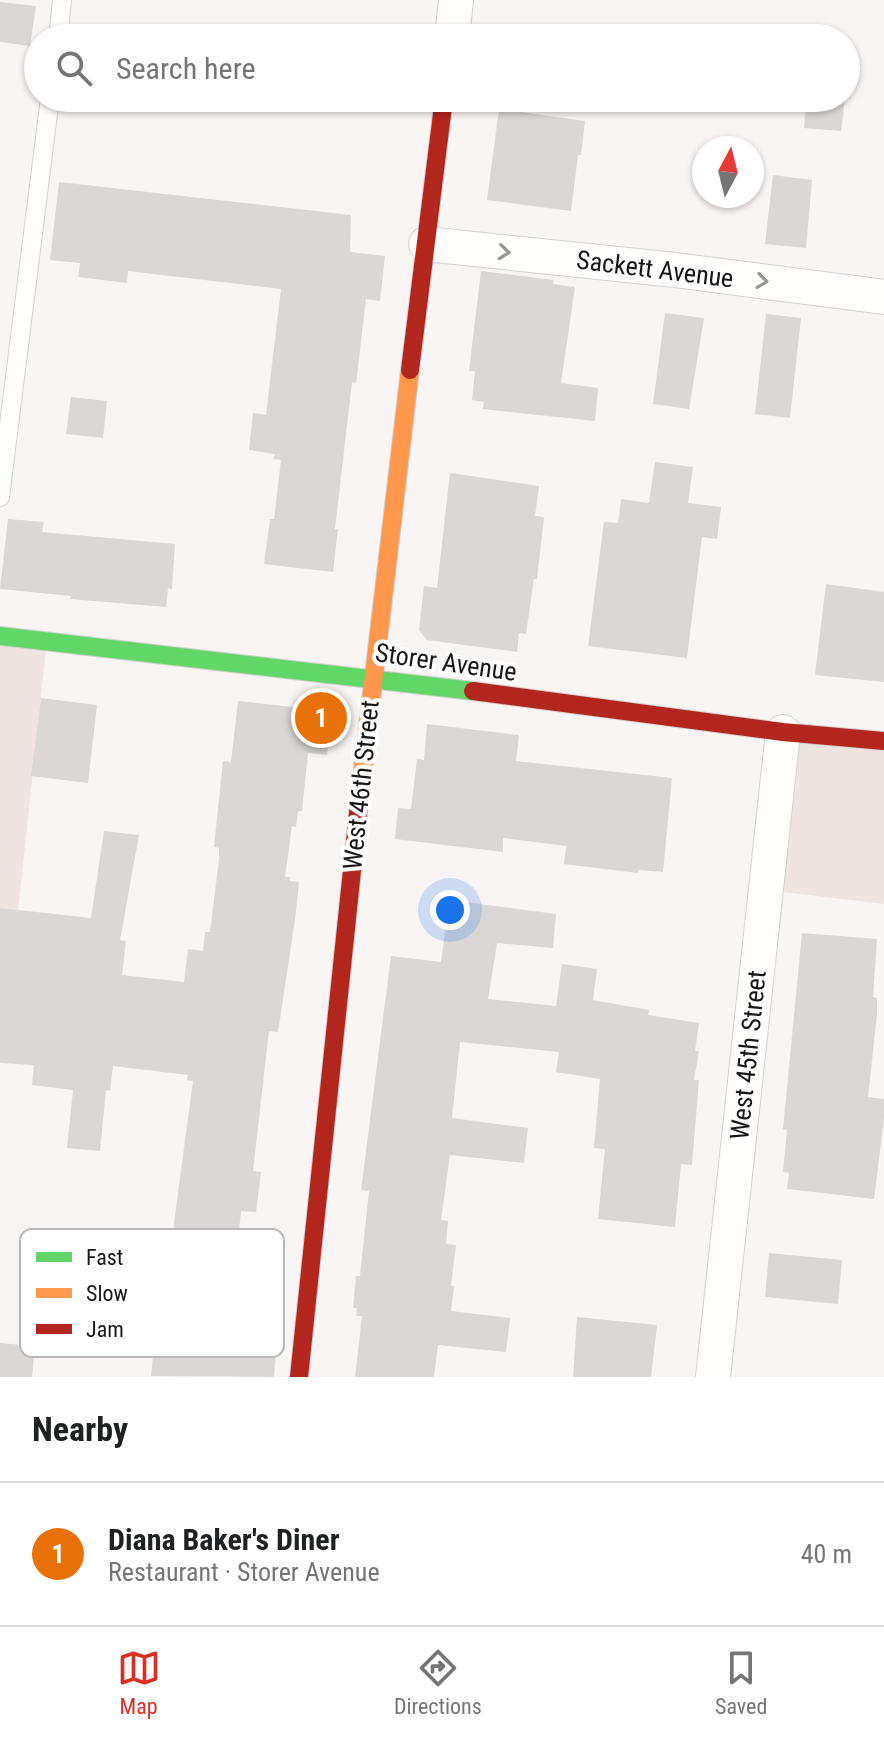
<!DOCTYPE html>
<html lang="en">
<head>
<meta charset="utf-8">
<style>
	body { margin:0; font-family:"Roboto Condensed",sans-serif; background:#f2f2f2; color:#202124 }
	.compass { position:absolute; left:692px; top:136px; width:72px; height:72px; border-radius:50%; background:#fff; box-shadow:0 2px 6px #0004; rotate:7deg }
	.you { position:absolute; left:450px; top:910px; width:28px; height:28px; margin:-20px; border:6px solid #fff; border-radius:50%; background:#1a73e8; box-shadow:0 0 0 12px #1a73e833 }
	.badge { display:grid; place-items:center; width:52px; height:52px; border-radius:50%; background:#d93025; color:#fff; font-size:26px; font-weight:700 }
	.pin { position:absolute; translate:-50% -50%; border:4px solid #fff; box-shadow:0 2px 8px #0006 }
	.list { margin:0; padding:0; list-style:none }
	h2 { display:flex; justify-content:space-between; align-items:center; height:104px; margin:0; padding:0 32px; font-size:34px }
	h2 small { font-size:26px; font-weight:400; color:#757577 }
	.list li { display:grid; grid-template-columns:52px 1fr auto; gap:24px; align-items:center; box-sizing:border-box; height:144px; padding:0 32px; border-top:2px solid #e0e0e0 }
	.list b { display:block; font-size:30px; white-space:nowrap }
	.list p { margin:0; font-size:26px; white-space:nowrap; color:#757577 }
	.list em { font-size:26px; font-style:normal; color:#757577 }
	.icon { flex:none; width:44px; height:44px; fill:none; stroke:currentColor; stroke-width:2; stroke-linecap:round; stroke-linejoin:round }
	.map { position:relative; flex:none; width:884px; height:1377px; overflow:hidden }
	.search { position:absolute; background:#fff; box-shadow:0 2px 6px #0004; left:24px; right:24px; top:24px; height:88px; display:flex; align-items:center; gap:20px; box-sizing:border-box; padding:0 28px; border-radius:44px; color:#757577; font-size:30px }
	.sheet { height:248px; background:#fff }
	nav { display:flex; justify-content:space-around; align-items:center; box-sizing:border-box; height:112px; border-top:2px solid #e0e0e0; background:#fff; font-size:22px; color:#757577 }
	nav a { display:grid; justify-items:center; gap:4px }
	nav .on { color:#d93025 }
	.map>svg:first-child { display:block }
	.built { fill:#f0e4e1 }
	.building { fill:#dad7d6 }
	.lines { fill:none; stroke-linecap:round; stroke-linejoin:round }
	.lane-casing { stroke:#d4d1d0; stroke-width:20 }
	.street-casing { stroke:#d4d1d0; stroke-width:36 }
	.fast-casing { stroke:#d4d1d0; stroke-width:20 }
	.slow-casing { stroke:#d4d1d0; stroke-width:20 }
	.jam-casing { stroke:#d4d1d0; stroke-width:20 }
	.lane { stroke:#fefefd; stroke-width:18 }
	.street { stroke:#fefefd; stroke-width:34 }
	.fast { stroke:#63d668; stroke-width:18 }
	.slow { stroke:#ff974d; stroke-width:18 }
	.jam { stroke:#b3261e; stroke-width:18 }
	.oneway { stroke:#979695 }
	.labels { text-anchor:middle; stroke-width:8; stroke-linejoin:round; paint-order:stroke }
	.street-label { font-size:26px; fill:#191615; stroke:#fff }
	.key { fill:#fff; stroke:#bab9b9; stroke-width:2 }
	.key-label { font-size:22px; fill:#191615 }
</style>
</head>
<body>
<div class="map">
<svg width="884" height="1377" viewBox="0 0 884 1377">
	<rect width="100%" height="100%" fill="#f9f5f4"/>
	<path class="built" d="M0 636 47 641 18 911 0 908Z
		M783 732 884 741V904L766 890Z"/>
	<path class="building" d="M0 2 36 6 30 46 0 42Z
		M807 98H845L841 131 804 128Z
		M499 109 585 121 581 155H578L571 211 487 200Z
		M773 175 812 180 806 248 765 244Z
		M59 182 351 215 350 252 385 256 380 301 366 299 356 383 352 382 335 529H338L333 572 264 564 270 519H274L281 460 274 459 275 454 249 450 253 413 266 415 281 289 128 271 127 283 78 277 80 263 50 260Z
		M481 271 554 280 553 284 575 287 561 383 598 388 595 421 483 409 484 402 472 400 475 371H469Z
		M665 313 704 318 689 409 653 404Z
		M766 314 801 318 790 418 755 414Z
		M71 397 107 401 103 438 66 434Z
		M655 462 693 467 688 503 721 507 717 539 702 537 687 658 588 646 604 522 618 523 621 499 649 503Z
		M450 473 539 486 535 516 544 517 537 579H534L526 634 519 633 517 652 427 640 419 630 424 586 437 588Z
		M8 519 44 522 42 532 175 544 172 589 168 588 166 607 70 599 71 596 0 589Z
		M826 584 884 592V682L815 675Z
		M41 698 97 705 88 783 31 776Z
		M238 701 329 711 332 714 327 755 308 753 302 811H298L296 827 292 826 285 877H290V881L299 882 295 920 278 1032 269 1031 253 1171 261 1172 256 1212 241 1211 233 1290 242 1291 239 1320 246 1321 242 1351 276 1354 274 1377 151 1376 156 1325 146 1324 150 1281 166 1283 193 1081 187 1080 188 1075 113 1066 110 1091 106 1090 100 1151 67 1148 73 1090 32 1085 34 1065 0 1063V908L91 918 104 831 139 835 120 940 126 941 122 975 184 982 188 949 203 951 205 932H210L219 859V848L214 847 223 761 231 762Z
		M427 724 519 735 516 761 672 778 663 872 638 870V873L564 864 566 846 503 838V852L395 839 398 808 411 809 417 759 424 760Z
		M449 900 556 914 553 948 497 943 488 999 556 1006 562 964 597 969 593 1000 649 1010 648 1015 699 1023 695 1051H699L694 1080H699L692 1165 681 1164 675 1227 598 1219 605 1149 594 1148 600 1079 556 1072 559 1052 460 1042 452 1118 528 1128 524 1163 450 1155 441 1220 448 1221 446 1244 456 1245 451 1286H454L451 1311 510 1318 506 1352 438 1345 434 1377H355L362 1316H356L357 1308H353L356 1276H360L369 1191 361 1190 391 956 441 962Z
		M802 933 877 939 873 997 877 998V1014L868 1097 884 1099V1118L874 1199 787 1189 789 1173 783 1172 787 1130 783 1129Z
		M769 1253 842 1260 838 1304 765 1297Z
		M577 1317 657 1325 651 1377H573Z
		M0 1343 35 1346 32 1377H0Z"/>
	<g class="lines">
		<defs>
			<path id="lane" d="M58 38 62 0
				M0 497 50 98"/>
			<path id="street" d="M452 38 456 0
				M426 244 675 270 884 297
				M713 1377 783 732"/>
			<path id="fast" d="M0 636 473 691"/>
			<path id="slow" d="M360 794 410 370"/>
			<path id="jam" d="M410 370 444 98
				M473 691 783 732 884 741
				M299 1377 360 794"/>
		</defs>
		<use href="#lane" class="lane-casing"/>
		<use href="#street" class="street-casing"/>
		<use href="#fast" class="fast-casing"/>
		<use href="#slow" class="slow-casing"/>
		<use href="#jam" class="jam-casing"/>
		<use href="#lane" class="lane"/>
		<use href="#street" class="street"/>
		<use href="#fast" class="fast"/>
		<use href="#slow" class="slow"/>
		<use href="#jam" class="jam"/>
	</g>
	<defs><path id="oneway-chevron" d="M-2-3.5L2.5 0L-2 3.5" fill="none" stroke-width="1.6" stroke-linecap="round" stroke-linejoin="round" transform="scale(2)"/></defs>
	<g class="oneway">
		<use href="#oneway-chevron" transform="translate(504 252) rotate(6)"/>
		<use href="#oneway-chevron" transform="translate(762 281) rotate(7)"/>
	</g>
	<g class="labels">
		<g class="street-label">
			<text transform="translate(655 269) rotate(7)" y="9">Sackett Avenue</text>
			<text transform="translate(446 662) rotate(8)" y="9">Storer Avenue</text>
			<text transform="translate(361 785) rotate(-84)" y="9">West 46th Street</text>
			<text transform="translate(748 1055) rotate(-84)" y="9">West 45th Street</text>
		</g>
	</g>
	<rect x="20" y="1229" width="264" height="128" rx="12" class="key"/>
	<rect x="36" y="1252" width="36" height="10" fill="#63d668"/>
	<rect x="36" y="1288" width="36" height="10" fill="#ff974d"/>
	<rect x="36" y="1324" width="36" height="10" fill="#b3261e"/>
	<g class="key-label">
		<text x="86" y="1265">Fast</text>
		<text x="86" y="1301">Slow</text>
		<text x="86" y="1337">Jam</text>
	</g>
</svg>
<svg class="compass" viewBox="-18 -18 36 36"><path d="M0-13l5 13h-10z" fill="#e53935"/><path d="M0 13l5-13h-10z" fill="#757577"/></svg>
<div class="you"></div>
<div class="pin badge" style="left:321px;top:718px;background:#e8710a">1</div>
<div class="search"><svg class="icon" aria-label="search" viewBox="0 0 24 24"><circle cx="10" cy="10" r="6"/><path d="M15 15l6 6"/></svg>Search here</div>
</div>
<section class="sheet">
<h2>Nearby<small></small></h2>
<ul class="list">
<li><span class="badge" style="background:#e8710a">1</span><div><b>Diana Baker's Diner</b><p>Restaurant · Storer Avenue</p></div><em>40 m</em></li>
</ul>
</section>
<nav>
<a class="on"><svg class="icon" aria-label="map" viewBox="0 0 24 24"><path d="M3 6l6-2 6 2 6-2v14l-6 2-6-2-6 2zM9 4v14M15 6v14"/></svg>Map</a>
<a><svg class="icon" aria-label="directions" viewBox="0 0 24 24"><path d="M12 3l9 9-9 9-9-9zM9 14v-3h6M13 9l2 2-2 2"/></svg>Directions</a>
<a><svg class="icon" aria-label="saved" viewBox="0 0 24 24"><path d="M7 4h10v16l-5-4-5 4z"/></svg>Saved</a>
</nav>
</body>
</html>
